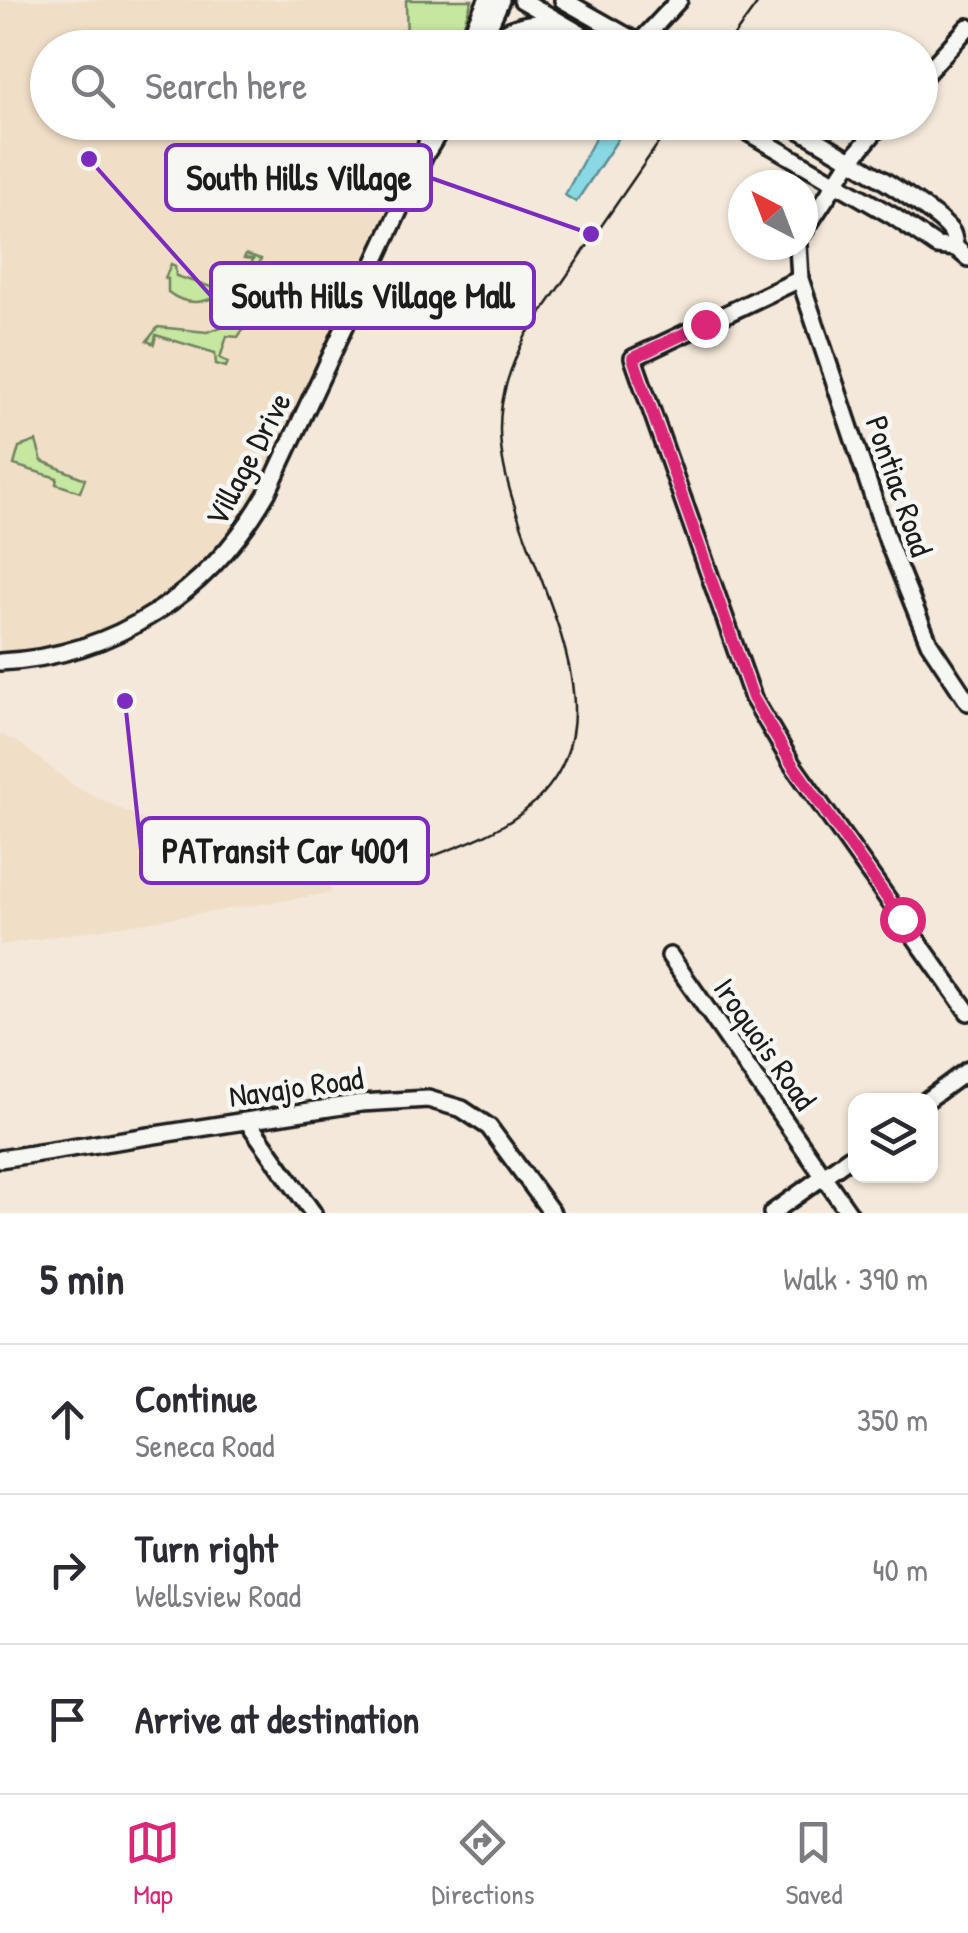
<!DOCTYPE html>
<html lang="en">
<head>
<meta charset="utf-8">
<style>
	body { margin:0; font-family:"Patrick Hand",sans-serif; background:#f2f2f3; color:#2b2b33 }
	.controls { position:absolute; right:30px; bottom:30px; display:grid; overflow:hidden; border-radius:20px; box-shadow:0 2px 8px #0004 }
	.controls button { width:90px; height:90px; display:grid; place-items:center; padding:0; border:0; border-bottom:2px solid #e1e1e2; background:#fff; color:#2b2b33; font:50px sans-serif }
	.compass { position:absolute; left:728px; top:170px; width:90px; height:90px; border-radius:50%; background:#fff; box-shadow:0 2px 8px #0004; rotate:318deg }
	.stop { position:absolute; width:30px; height:30px; margin:-22px; border:8px solid #db2777; border-radius:50%; background:#fff }
	.stop.end { background:#db2777; border-color:#fff; box-shadow:0 2px 10px #0008 }
	.list { margin:0; padding:0; list-style:none }
	h2 { display:flex; justify-content:space-between; align-items:center; height:130px; margin:0; padding:0 40px; font-size:42px }
	h2 small { font-size:32px; font-weight:400; color:#7c7c81 }
	.list li { display:grid; grid-template-columns:65px 1fr auto; gap:30px; align-items:center; box-sizing:border-box; height:150px; padding:0 40px; border-top:2px solid #e1e1e2 }
	.list b { display:block; font-size:38px; white-space:nowrap }
	.list p { margin:0; font-size:32px; white-space:nowrap; color:#7c7c81 }
	.list em { font-size:32px; font-style:normal; color:#7c7c81 }
	.icon { flex:none; width:55px; height:55px; fill:none; stroke:currentColor; stroke-width:2; stroke-linecap:round; stroke-linejoin:round }
	.map { position:relative; flex:none; width:968px; height:1213px; overflow:hidden }
	.search { position:absolute; background:#fff; box-shadow:0 2px 8px #0004; left:30px; right:30px; top:30px; height:110px; display:flex; align-items:center; gap:25px; box-sizing:border-box; padding:0 35px; border-radius:55px; color:#7c7c81; font-size:38px }
	.sheet { height:580px; background:#fff }
	nav { display:flex; justify-content:space-around; align-items:center; box-sizing:border-box; height:140px; border-top:2px solid #e1e1e2; background:#fff; font-size:28px; color:#7c7c81 }
	nav a { display:grid; justify-items:center; gap:5px }
	nav .on { color:#db2777 }
	.map>svg:first-child { display:block }
	.built { fill:#f1dec7 }
	.green { fill:#c5e7a0; stroke:#70825e; stroke-width:2.5 }
	.water { fill:#88d9e3; stroke:#5d8d93; stroke-width:2.5 }
	.lines { fill:none; stroke-linecap:round; stroke-linejoin:round }
	.minor-casing { stroke:#1c1c1c; stroke-width:22 }
	.minor { stroke:#f6f6f2; stroke-width:15 }
	.tram { stroke:#1c1c1c; stroke-width:2.5 }
	.route { stroke:#db2777; stroke-width:12 }
	.labels { text-anchor:middle; stroke-width:9; stroke-linejoin:round; paint-order:stroke }
	.street-label { font-size:32px; fill:#1c1c1c; stroke:#f6f6f2 }
	.leader { fill:none; stroke:#7b2cbf; stroke-width:4 }
	.callout-dot { fill:#7b2cbf; stroke:#f6f6f2; stroke-width:4 }
	.callout { fill:#f6f6f2; stroke:#7b2cbf; stroke-width:4 }
	.callout-label { font-size:35px; text-anchor:middle; font-weight:bold; fill:#1c1c1c }
</style>
</head>
<body>
<div class="map">
<svg width="968" height="1213" viewBox="0 0 968 1213">
	<rect width="100%" height="100%" fill="#f3e8d9"/>
	<filter id="ink" filterUnits="userSpaceOnUse"><feTurbulence type="fractalNoise" baseFrequency=".01" numOctaves="2"/><feDisplacementMap in="SourceGraphic" scale="20" xChannelSelector="R" yChannelSelector="G"/><feConvolveMatrix kernelMatrix="1 2 1 2 8 2 1 2 1" color-interpolation-filters="sRGB"/></filter>
	<g filter="url(#ink)">
		<path class="built" d="M0 0H487L464 47 48 48V122L432 123 301 424 219 563 117 634 0 662Z
			M0 734 19 743 77 788 190 842 276 877 328 879 331 893 0 945Z"/>
		<path class="green" d="M406 0H472L456 47H407Z
			M246 254 261 259 257 268 331 291C310 294 285 278 260 281 227 286 201 318 168 292V279L165 278 171 264 175 266 176 276 227 292 228 282 247 279 253 259 244 258Z
			M269 311 302 317 317 326 315 329 278 317 275 326 248 322 238 337 227 336 220 358 228 362 226 367 216 364 215 353 156 335 154 344 147 341 158 327 207 332Z
			M36 441 42 461 85 479 80 492 56 484 57 478 14 465 19 447Z"/>
		<path class="water" d="M609 129 618 139 576 202 565 195 599 131Z"/>
		<g class="lines">
			<defs>
				<path id="minor" d="M522 0 605 48
					M563 0 648 48
					M639 43 679 0
					M464 48 487 0
					M479 48 501 0
					M485 48C505 27 531 20 559 24
					M920 80 968 27
					M730 122 893 216 937 246 956 248 968 258
					M786 122C814 138 941 211 952 233 954 237 954 243 956 248
					M425 151 432 122
					M803 233 851 160 883 122
					M798 245 800 279 888 542 929 643 968 702
					M800 279 633 358 753 698 792 764 968 1012
					M0 662C116 656 210 592 267 493L425 155 445 122
					M670 956 849 1213
					M927 1100 968 1070
					M248 1122 313 1213
					M0 1159 361 1103 428 1099 462 1109 489 1127 552 1213
					M772 1213 856 1153"/>
			</defs>
			<use href="#minor" class="minor-casing"/>
			<use href="#minor" class="minor"/>
			<path class="tram" d="M725 48 760 0
				M405 867C443 851 490 838 523 812 650 714 500 550 500 429 500 394 511 366 526 335L673 122"/>
		</g>
	</g>
	<g class="lines" filter="url(#ink)">
		<path class="route" d="M705 324 633 358 753 698 792 764 902 919"/>
	</g>
	<g class="labels">
		<g class="street-label">
			<text transform="translate(248 459) rotate(-62)" y="11">Village Drive</text>
			<text transform="translate(899 486) rotate(71)" y="11">Pontiac Road</text>
			<text transform="translate(765 1044) rotate(55)" y="11">Iroquois Road</text>
			<text transform="translate(296 1087) rotate(-8)" y="11">Navajo Road</text>
		</g>
	</g>
	<path class="leader" d="M591 234L431 178M89 159L211 296M125 701L141 850"/>
	<g class="callout-dot">
		<circle cx="591" cy="234" r="10"/>
		<circle cx="89" cy="159" r="10"/>
		<circle cx="125" cy="701" r="10"/>
	</g>
	<g class="callout">
		<rect x="166" y="145" width="265" height="65" rx="10"/>
		<rect x="211" y="263" width="323" height="65" rx="10"/>
		<rect x="141" y="818" width="287" height="65" rx="10"/>
	</g>
	<g class="callout-label">
		<text x="299" y="190">South Hills Village</text>
		<text x="373" y="308">South Hills Village Mall</text>
		<text x="285" y="863">PATransit Car 4001</text>
	</g>
</svg>
<div class="controls">
<button><svg class="icon" aria-label="layers" viewBox="0 0 24 24"><path d="M12 4l9 5-9 5-9-5zM3 14l9 5 9-5"/></svg></button>
</div>
<svg class="compass" viewBox="-18 -18 36 36"><path d="M0-13l5 13h-10z" fill="#e53935"/><path d="M0 13l5-13h-10z" fill="#7c7c81"/></svg>
<div class="stop" style="left:902px;top:919px"></div>
<div class="stop end" style="left:705px;top:324px"></div>
<div class="search"><svg class="icon" aria-label="search" viewBox="0 0 24 24"><circle cx="10" cy="10" r="6"/><path d="M15 15l6 6"/></svg>Search here</div>
</div>
<section class="sheet">
<h2>5 min<small>Walk · 390 m</small></h2>
<ul class="list">
<li><svg class="icon" aria-label="ahead" viewBox="0 0 24 24"><path d="M12 20V5M6 11l6-6 6 6"/></svg><div><b>Continue</b><p>Seneca Road</p></div><em>350 m</em></li>
<li><svg class="icon" aria-label="right" viewBox="0 0 24 24"><path d="M7 20v-9h11M14 6l5 5-5 5"/></svg><div><b>Turn right</b><p>Wellsview Road</p></div><em>40 m</em></li>
<li><svg class="icon" aria-label="arrive" viewBox="0 0 24 24"><path d="M6 21V4h12l-3 4 3 4H6"/></svg><div><b>Arrive at destination</b></div></li>
</ul>
</section>
<nav>
<a class="on"><svg class="icon" aria-label="map" viewBox="0 0 24 24"><path d="M3 6l6-2 6 2 6-2v14l-6 2-6-2-6 2zM9 4v14M15 6v14"/></svg>Map</a>
<a><svg class="icon" aria-label="directions" viewBox="0 0 24 24"><path d="M12 3l9 9-9 9-9-9zM9 14v-3h6M13 9l2 2-2 2"/></svg>Directions</a>
<a><svg class="icon" aria-label="saved" viewBox="0 0 24 24"><path d="M7 4h10v16l-5-4-5 4z"/></svg>Saved</a>
</nav>
</body>
</html>
